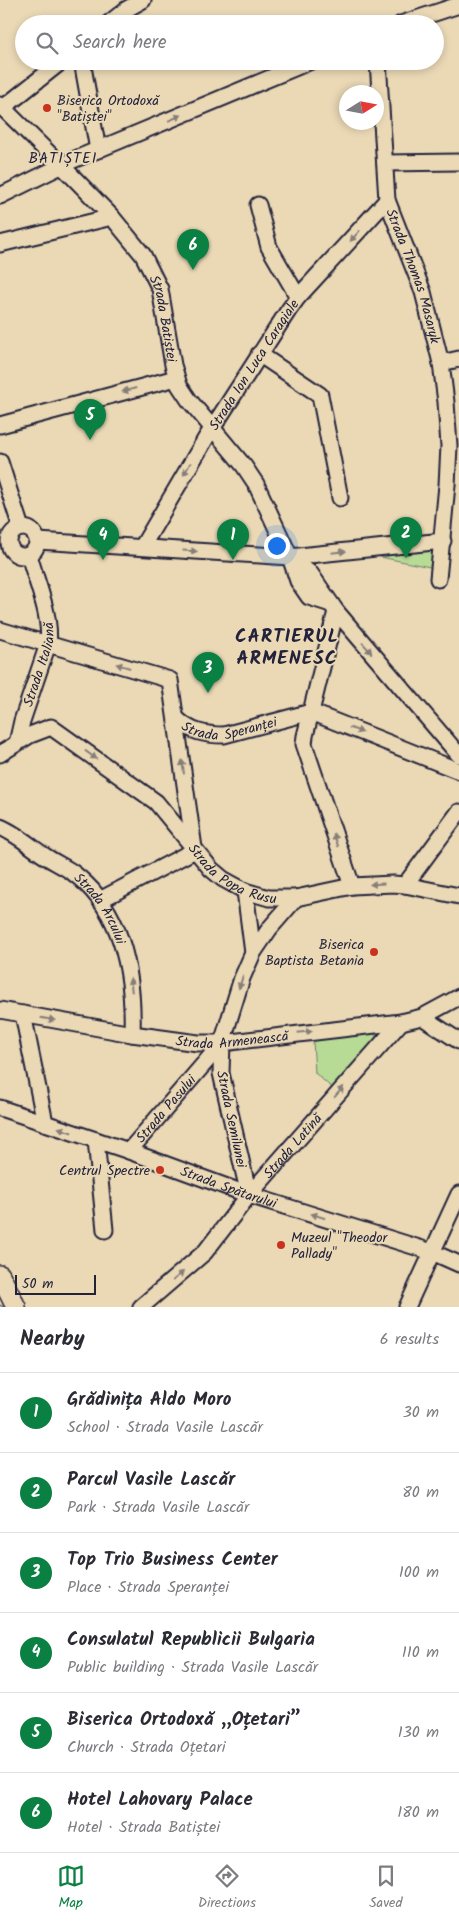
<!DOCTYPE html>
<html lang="en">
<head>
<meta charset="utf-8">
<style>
	body { margin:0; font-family:Kalam,sans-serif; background:#f7f7f7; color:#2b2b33 }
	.compass { position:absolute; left:339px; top:85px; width:45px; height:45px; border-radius:50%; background:#fff; box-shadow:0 2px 8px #0003; rotate:79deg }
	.scale { position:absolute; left:15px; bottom:12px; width:81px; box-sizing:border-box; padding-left:5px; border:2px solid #22223b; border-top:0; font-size:14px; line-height:18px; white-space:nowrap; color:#22223b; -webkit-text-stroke:4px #ebd9b6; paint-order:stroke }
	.you { position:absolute; left:276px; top:545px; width:18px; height:18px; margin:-12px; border:4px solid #fff; border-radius:50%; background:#1a73e8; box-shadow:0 0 0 8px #1a73e833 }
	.badge { display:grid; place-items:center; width:32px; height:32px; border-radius:50%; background:#0b8043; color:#fff; font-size:16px; font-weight:700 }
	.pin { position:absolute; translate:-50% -41px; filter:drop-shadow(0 1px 2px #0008) }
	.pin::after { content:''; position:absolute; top:26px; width:18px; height:15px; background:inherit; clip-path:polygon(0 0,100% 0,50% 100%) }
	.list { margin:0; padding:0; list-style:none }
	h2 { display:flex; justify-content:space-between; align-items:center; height:65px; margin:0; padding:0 20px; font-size:21px }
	h2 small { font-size:16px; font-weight:400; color:#7c7c81 }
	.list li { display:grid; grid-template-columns:32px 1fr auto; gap:15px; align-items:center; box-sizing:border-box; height:80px; padding:0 20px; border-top:1px solid #e1e1e2 }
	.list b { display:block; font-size:19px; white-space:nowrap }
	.list p { margin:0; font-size:16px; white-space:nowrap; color:#7c7c81 }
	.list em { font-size:16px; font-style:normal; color:#7c7c81 }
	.icon { flex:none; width:28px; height:28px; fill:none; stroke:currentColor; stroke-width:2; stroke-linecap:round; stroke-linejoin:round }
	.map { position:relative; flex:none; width:459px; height:1307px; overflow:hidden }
	.search { position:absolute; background:#fff; box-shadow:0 2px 8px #0003; left:15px; right:15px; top:15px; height:55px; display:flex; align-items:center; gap:12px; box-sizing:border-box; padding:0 18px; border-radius:28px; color:#7c7c81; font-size:19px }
	.sheet { height:545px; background:#fff }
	nav { display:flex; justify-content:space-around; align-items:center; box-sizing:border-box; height:70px; border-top:1px solid #e1e1e2; background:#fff; font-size:14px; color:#7c7c81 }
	nav a { display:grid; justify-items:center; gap:2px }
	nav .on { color:#0b8043 }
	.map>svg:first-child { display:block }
	.green { fill:#b7db95; stroke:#6c7e68 }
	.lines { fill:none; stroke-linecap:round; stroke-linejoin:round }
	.minor-casing { stroke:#22223b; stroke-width:19 }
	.major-casing { stroke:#22223b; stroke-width:22 }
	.minor { stroke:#ebd9b6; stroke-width:15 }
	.major { stroke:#ebd9b6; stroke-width:19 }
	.tram { stroke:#22223b; stroke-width:1 }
	.oneway { fill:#867e78 }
	.poi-dot { fill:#c8321e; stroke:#ebd9b6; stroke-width:2 }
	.labels { text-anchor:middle; stroke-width:4; stroke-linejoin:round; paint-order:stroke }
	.poi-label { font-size:14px; fill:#22223b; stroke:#ebd9b6; text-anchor:start }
	.street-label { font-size:14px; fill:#22223b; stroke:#ebd9b6 }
	.neighbourhood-label { font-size:15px; letter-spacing:1px; fill:#22223b; stroke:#ebd9b6 }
	.district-label { font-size:19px; font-weight:bold; letter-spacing:1px; fill:#22223b; stroke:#ebd9b6 }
</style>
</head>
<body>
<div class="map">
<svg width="459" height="1307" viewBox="0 0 459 1307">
	<rect width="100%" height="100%" fill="#ebd9b6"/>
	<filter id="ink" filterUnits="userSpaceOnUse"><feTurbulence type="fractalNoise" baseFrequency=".02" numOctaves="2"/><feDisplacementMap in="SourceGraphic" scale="10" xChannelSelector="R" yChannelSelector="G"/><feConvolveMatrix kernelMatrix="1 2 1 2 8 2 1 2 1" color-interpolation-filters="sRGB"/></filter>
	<g filter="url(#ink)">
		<path class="green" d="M433 549 430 567 380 557 382 554Z
			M374 1033 377 1038 332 1088 315 1073 313 1041 317 1038Z"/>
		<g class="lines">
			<defs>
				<g id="minor">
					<path d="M108 24 127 9 143 0"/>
					<path d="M401 24 459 5"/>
					<path d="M82 61 98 150"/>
					<path id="s1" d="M378 61 387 200 423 292 441 363 446 402 449 446 447 485 438 579"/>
					<path id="s2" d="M0 105 73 177 112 217 143 255 160 289 173 365 179 385 189 400 244 466 256 484 290 557 298 581 309 597 331 604"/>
					<path d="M3 108 62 61"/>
					<path d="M385 163 459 162"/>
					<path d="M0 196 73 160 311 61"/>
					<path d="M258 205 269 247 298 297"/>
					<path d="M0 244 112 217"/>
					<path d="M259 354 320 395 340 498"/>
					<path d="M441 363 459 359"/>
					<path d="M0 425 176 378"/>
					<path d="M0 462 21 528"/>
					<circle cx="23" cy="542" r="14"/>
					<path d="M38 541 290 557 443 541"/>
					<path id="s3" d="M142 547 206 438 288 311 298 297 387 200"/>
					<path d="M290 557 310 573 336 611 459 755"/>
					<path d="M336 611 305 736 304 744 352 886"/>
					<path d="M0 630 170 680 194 848"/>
					<path id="s4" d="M176 718C190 732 205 735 224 735L311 712 459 771"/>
					<path id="s5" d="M17 743 22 721 48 644C52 617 36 581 29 555"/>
					<path id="s6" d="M0 754 30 735 51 727 156 802 211 869 223 879 245 891 269 898H296L352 886 393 884 405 885 459 896"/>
					<path id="s7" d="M0 827C16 833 31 847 45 856 54 862 63 866 72 872 123 909 134 975 132 1034"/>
					<path d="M405 885 459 812"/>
					<path d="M245 891 253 953"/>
					<path d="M100 900 195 850"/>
					<path id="s8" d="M0 1010 132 1034 198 1043H222L401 1022 422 1017 459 997"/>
					<path d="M23 1014 45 1123"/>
					<path d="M422 1017 459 1041"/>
					<path id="s9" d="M0 1108 129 1151 249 1195 432 1252 459 1264"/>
					<path d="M96 1140 105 1230"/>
					<path id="s10" d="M129 1151 222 1043"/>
					<path d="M249 1195 221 1073 222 1043 242 978 253 953 270 928 296 898"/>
					<path id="s11" d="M141 1307 205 1252 249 1195 401 1022"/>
					<path d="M407 1307 459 1194"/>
				</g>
				<path id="major" d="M0 1275 16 1307"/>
			</defs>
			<use href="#minor" class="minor-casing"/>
			<use href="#major" class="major-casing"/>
			<use href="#minor" class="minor"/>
			<use href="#major" class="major"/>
			<path class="tram" d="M0 1305 3 1307"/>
		</g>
		<defs><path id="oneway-solid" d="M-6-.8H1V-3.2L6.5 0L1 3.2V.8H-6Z" transform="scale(1.25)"/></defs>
		<g class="oneway">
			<use href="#oneway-solid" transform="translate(175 118) rotate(-23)"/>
			<use href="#oneway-solid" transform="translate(355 236) rotate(132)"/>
			<use href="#oneway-solid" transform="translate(129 390) rotate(165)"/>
			<use href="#oneway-solid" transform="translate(187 469) rotate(120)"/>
			<use href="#oneway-solid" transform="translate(190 551) rotate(4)"/>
			<use href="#oneway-solid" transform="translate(339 552) rotate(-6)"/>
			<use href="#oneway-solid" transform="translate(367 648) rotate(49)"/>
			<use href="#oneway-solid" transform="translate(123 666) rotate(-164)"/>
			<use href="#oneway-solid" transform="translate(356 730) rotate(21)"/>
			<use href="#oneway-solid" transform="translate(91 755) rotate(36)"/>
			<use href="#oneway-solid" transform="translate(183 767) rotate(-98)"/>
			<use href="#oneway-solid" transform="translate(336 840) rotate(-109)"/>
			<use href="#oneway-solid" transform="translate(377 884) rotate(177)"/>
			<use href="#oneway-solid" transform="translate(241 982) rotate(108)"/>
			<use href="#oneway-solid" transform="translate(131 985) rotate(-97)"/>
			<use href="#oneway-solid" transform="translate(48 1019) rotate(10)"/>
			<use href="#oneway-solid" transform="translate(305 1032) rotate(-6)"/>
			<use href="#oneway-solid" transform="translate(339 1092) rotate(-49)"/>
			<use href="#oneway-solid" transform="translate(65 1130) rotate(-161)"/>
			<use href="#oneway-solid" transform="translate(318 1216) rotate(-163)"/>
			<use href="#oneway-solid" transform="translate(178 1276) rotate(-41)"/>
		</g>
	</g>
	<g class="poi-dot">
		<circle cx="47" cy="108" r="5"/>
		<circle cx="374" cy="952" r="5"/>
		<circle cx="160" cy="1170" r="5"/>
		<circle cx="281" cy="1245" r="5"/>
	</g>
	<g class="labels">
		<g class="poi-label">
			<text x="57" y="105">Biserica Ortodoxă<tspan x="57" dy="16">"Batiștei"</tspan></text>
			<text x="364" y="949" text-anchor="end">Biserica<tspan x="364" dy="16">Baptista Betania</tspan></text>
			<text x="150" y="1175" text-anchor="end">Centrul Spectre</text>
			<text x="291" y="1242">Muzeul "Theodor<tspan x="291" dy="16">Pallady"</tspan></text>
		</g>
		<g class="street-label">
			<text dy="5" stroke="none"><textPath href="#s1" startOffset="220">Strada Thomas Masaryk</textPath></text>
			<text dy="5" stroke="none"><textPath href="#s2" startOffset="275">Strada Batiștei</textPath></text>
			<text dy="5" stroke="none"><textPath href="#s3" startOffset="214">Strada Ion Luca Caragiale</textPath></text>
			<text dy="5" stroke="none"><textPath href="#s5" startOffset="82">Strada Italiană</textPath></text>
			<text dy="5" stroke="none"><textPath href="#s4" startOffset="58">Strada Speranței</textPath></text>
			<text dy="5" stroke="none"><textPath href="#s6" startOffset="295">Strada Popa Rusu</textPath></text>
			<text dy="5" stroke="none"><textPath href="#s7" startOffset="132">Strada Arcului</textPath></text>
			<text dy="5" stroke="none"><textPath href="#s8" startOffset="235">Strada Armenească</textPath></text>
			<text dy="5" stroke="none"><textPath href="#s10" startOffset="56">Strada Pasului</textPath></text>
			<text transform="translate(232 1119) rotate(78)" y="5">Strada Semilunei</text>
			<text dy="5" stroke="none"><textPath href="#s11" startOffset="222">Strada Latină</textPath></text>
			<text dy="5" stroke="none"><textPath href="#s9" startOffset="242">Strada Spătarului</textPath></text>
		</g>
		<g class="neighbourhood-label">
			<text x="63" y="163">BATIȘTEI</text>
		</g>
		<g class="district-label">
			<text x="287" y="642">CARTIERUL<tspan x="287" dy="22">ARMENESC</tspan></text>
		</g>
	</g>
</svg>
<svg class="compass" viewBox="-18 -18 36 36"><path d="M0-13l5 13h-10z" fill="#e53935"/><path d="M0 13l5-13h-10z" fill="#7c7c81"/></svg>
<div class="scale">50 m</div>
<div class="you"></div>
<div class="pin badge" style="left:233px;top:560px">1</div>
<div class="pin badge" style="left:406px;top:558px">2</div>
<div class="pin badge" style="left:208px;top:693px">3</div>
<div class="pin badge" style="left:103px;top:560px">4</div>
<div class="pin badge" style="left:90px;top:440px">5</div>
<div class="pin badge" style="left:193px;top:270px">6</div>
<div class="search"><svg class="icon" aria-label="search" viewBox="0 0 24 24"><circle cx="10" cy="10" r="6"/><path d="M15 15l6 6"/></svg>Search here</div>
</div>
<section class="sheet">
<h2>Nearby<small>6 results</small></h2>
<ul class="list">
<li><span class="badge">1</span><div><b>Grădinița Aldo Moro</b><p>School · Strada Vasile Lascăr</p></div><em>30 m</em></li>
<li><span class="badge">2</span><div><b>Parcul Vasile Lascăr</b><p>Park · Strada Vasile Lascăr</p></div><em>80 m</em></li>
<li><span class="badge">3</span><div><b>Top Trio Business Center</b><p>Place · Strada Speranței</p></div><em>100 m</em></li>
<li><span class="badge">4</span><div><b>Consulatul Republicii Bulgaria</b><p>Public building · Strada Vasile Lascăr</p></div><em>110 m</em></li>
<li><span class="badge">5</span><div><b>Biserica Ortodoxă „Oțetari”</b><p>Church · Strada Oțetari</p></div><em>130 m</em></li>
<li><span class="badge">6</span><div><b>Hotel Lahovary Palace</b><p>Hotel · Strada Batiștei</p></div><em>180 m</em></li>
</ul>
</section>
<nav>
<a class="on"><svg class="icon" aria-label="map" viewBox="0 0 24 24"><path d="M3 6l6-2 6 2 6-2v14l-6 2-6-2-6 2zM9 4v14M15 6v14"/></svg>Map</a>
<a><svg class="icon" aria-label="directions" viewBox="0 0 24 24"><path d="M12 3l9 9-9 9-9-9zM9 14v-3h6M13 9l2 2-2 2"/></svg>Directions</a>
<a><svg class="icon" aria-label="saved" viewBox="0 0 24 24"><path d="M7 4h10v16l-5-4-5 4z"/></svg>Saved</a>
</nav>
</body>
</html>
